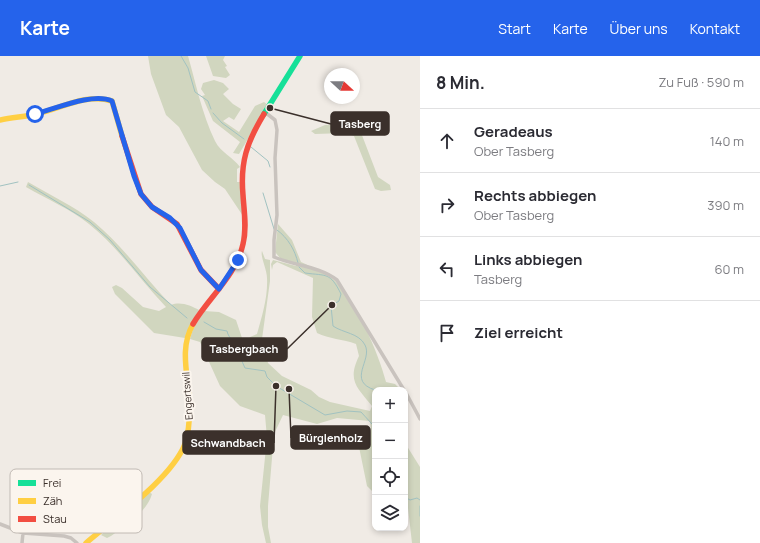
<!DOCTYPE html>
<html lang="de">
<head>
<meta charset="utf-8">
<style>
	body { margin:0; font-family:Manrope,sans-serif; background:#f2f2f3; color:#2b2b33 }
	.controls { position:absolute; right:12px; bottom:12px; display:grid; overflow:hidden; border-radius:8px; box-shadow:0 2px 6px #0003 }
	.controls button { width:36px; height:36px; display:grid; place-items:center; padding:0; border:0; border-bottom:1px solid #e1e1e2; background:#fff; color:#2b2b33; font:20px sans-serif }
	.compass { position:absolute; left:324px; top:12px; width:36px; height:36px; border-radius:50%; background:#fff; box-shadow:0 2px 6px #0003; rotate:111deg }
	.stop { position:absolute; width:12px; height:12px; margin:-9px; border:3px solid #2563eb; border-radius:50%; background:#fff }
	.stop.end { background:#2563eb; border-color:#fff; box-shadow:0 1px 4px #0008 }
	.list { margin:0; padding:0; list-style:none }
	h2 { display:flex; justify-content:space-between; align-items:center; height:52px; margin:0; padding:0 16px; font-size:17px }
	h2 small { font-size:13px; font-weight:400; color:#7c7c81 }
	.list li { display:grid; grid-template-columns:26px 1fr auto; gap:12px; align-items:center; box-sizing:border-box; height:64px; padding:0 16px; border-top:1px solid #e1e1e2 }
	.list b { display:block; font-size:15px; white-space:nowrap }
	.list p { margin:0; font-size:13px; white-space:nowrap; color:#7c7c81 }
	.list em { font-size:13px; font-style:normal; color:#7c7c81 }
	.icon { flex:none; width:22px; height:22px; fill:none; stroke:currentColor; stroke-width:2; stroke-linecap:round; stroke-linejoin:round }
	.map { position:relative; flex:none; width:420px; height:487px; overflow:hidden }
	header { display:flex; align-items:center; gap:24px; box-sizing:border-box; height:56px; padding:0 20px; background:#2563eb; color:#fff }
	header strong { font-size:19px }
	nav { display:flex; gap:22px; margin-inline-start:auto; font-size:14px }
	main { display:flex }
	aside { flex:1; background:#fff }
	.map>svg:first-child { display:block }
	.green { fill:#d1d6bf }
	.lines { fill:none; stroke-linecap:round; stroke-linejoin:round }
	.stream { stroke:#a1c2c1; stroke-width:1 }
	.street { stroke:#c9c3be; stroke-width:3.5 }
	.fast { stroke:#16e098; stroke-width:5.5 }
	.slow { stroke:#ffcf43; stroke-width:5.5 }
	.jam { stroke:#f24e42; stroke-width:5.5 }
	.route { stroke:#2563eb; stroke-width:5 }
	.labels { text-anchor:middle; stroke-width:4; stroke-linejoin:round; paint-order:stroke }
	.street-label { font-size:10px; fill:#3b302b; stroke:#fbf5ee }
	.key { fill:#fbf5ee; stroke:#c1bab4; stroke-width:1 }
	.key-label { font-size:11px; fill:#3b302b }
	.leader { fill:none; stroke:#3b302b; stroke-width:1.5 }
	.callout-dot { fill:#3b302b; stroke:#fbf5ee; stroke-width:1.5 }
	.callout { fill:#3b302b; stroke:#3b302b; stroke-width:1.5 }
	.callout-label { font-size:11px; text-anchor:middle; font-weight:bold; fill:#fff }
</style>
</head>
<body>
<header>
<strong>Karte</strong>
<nav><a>Start</a><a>Karte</a><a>Über uns</a><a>Kontakt</a></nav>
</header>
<main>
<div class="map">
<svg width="420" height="487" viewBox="0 0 420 487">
	<rect width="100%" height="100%" fill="#f0ebe5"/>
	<path class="green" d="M148 0H188C196 28 202 58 215 85 221 97 233 101 240 111L237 113V126H240L243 160 225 133 215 126 202 114 179 71 166 59 151 18Z
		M206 0H225L223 4 227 10 225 11 230 19 226 22 213 20Z
		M214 24 223 27 229 33 223 38 233 48 241 53 234 64 229 61 223 65 239 76 255 50 264 46 268 49 239 98 233 97 240 86 213 65 202 40 205 39 201 33 203 27Z
		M352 68 360 74 378 121 390 129 391 134 381 135 375 133 354 80 346 77 315 78 311 75 325 69Z
		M28 126C50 139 74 150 94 166 123 190 145 222 171 249 181 245 191 250 199 254L192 265 185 282 154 277 115 238 112 231 116 229 122 232 143 251 159 255 166 251C140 224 119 192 89 168 70 153 47 143 26 131Z
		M278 168 292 184 301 206C311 211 324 215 332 222 354 240 379 298 386 326L395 328 401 334H375V438L367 430 358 386 371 375 370 365 337 362 317 368 283 359 274 378 268 450V471L271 487H266L262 469 260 450 267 382 265 359 240 350 220 330 200 286 190 283 193 273 204 255 219 256 236 264 242 282 246 286 250 281 257 278C262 260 268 241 267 222 267 214 260 200 262 195L265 203 270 204V225L262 283 268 307 282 320 311 334 319 341 330 346 370 355 372 350C357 331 347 325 359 300L356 288C343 283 329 283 317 277L312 261 313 222 277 206 273 209 272 214 271 208 273 204 296 210V208L280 202 275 196Z
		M405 387 420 411V487H412L408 452H405Z
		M149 436 152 438C147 456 125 470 111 480L107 482 101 479Z"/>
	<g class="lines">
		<path class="stream" d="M181 0 188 12 195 36 208 45 211 53
			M213 57 222 67 244 83
			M251 91 268 105 270 111
			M29 129 90 166 110 184 150 231 187 262
			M0 130 18 126
			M263 137 274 173
			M277 174C288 182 295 194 298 207
			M299 211 305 217C327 220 330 216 341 238L339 245 331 250 333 270C343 277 359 277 365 289 373 304 346 325 375 334
			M204 266 216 273 227 275C229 284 235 284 238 291 241 298 241 305 245 312L265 315 267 321 276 330 325 359 347 355 361 356 372 368 375 369
			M375 386V396
			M405 441 410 444 417 442 420 444
			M420 450V460"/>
		<path class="street" d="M266 57 275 64 277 74 275 102 277 159 274 184V201
			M274 201C295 210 319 210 337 224L404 334
			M405 335 420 363
			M0 468 23 477 64 480 71 482 77 487
			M22 487 23 477"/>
		<path class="fast" d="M264 58 300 0"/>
		<path class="slow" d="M0 64C12 61 25 61 37 58 62 52 86 37 112 45L122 80
			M86 487C115 462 171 423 185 388 190 373 190 356 189 340 187 315 180 291 193 268"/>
		<path class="jam" d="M122 80 141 138 152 151 177 168 201 214 219 233
			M193 268C209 241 236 220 243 188 247 172 244 155 243 139 240 106 247 86 264 58"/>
	</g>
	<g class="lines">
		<path class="route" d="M35 58C55 53 93 36 112 45L134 120 141 138 152 151 170 162 180 172 201 214 219 233 238 204"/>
	</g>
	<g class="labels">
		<g class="street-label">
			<text transform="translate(187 340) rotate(-94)" y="4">Engertswil</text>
		</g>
	</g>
	<rect x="10" y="413" width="132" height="64" rx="6" class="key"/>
	<rect x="18" y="424" width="18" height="6" fill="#16e098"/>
	<rect x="18" y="442" width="18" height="6" fill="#ffcf43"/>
	<rect x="18" y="460" width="18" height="6" fill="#f24e42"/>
	<g class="key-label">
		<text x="43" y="431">Frei</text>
		<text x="43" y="449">Zäh</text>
		<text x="43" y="467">Stau</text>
	</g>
	<path class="leader" d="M270 52L331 68M332 249L287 293M289 333L291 382M276 330L274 387"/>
	<g class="callout-dot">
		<circle cx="270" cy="52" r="4"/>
		<circle cx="332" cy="249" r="4"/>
		<circle cx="289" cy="333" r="4"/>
		<circle cx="276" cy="330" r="4"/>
	</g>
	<g class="callout">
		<rect x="331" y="56" width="58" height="23" rx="4"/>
		<rect x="202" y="282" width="85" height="23" rx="4"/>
		<rect x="291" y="370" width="79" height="23" rx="4"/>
		<rect x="183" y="375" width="91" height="23" rx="4"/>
	</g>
	<g class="callout-label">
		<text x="360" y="72">Tasberg</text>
		<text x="244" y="297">Tasbergbach</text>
		<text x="331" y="386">Bürglenholz</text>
		<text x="228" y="391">Schwandbach</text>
	</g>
</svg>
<div class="controls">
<button>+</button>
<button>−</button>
<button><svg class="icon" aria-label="locate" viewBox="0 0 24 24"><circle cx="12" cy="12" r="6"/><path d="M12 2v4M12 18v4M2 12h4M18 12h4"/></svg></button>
<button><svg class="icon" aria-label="layers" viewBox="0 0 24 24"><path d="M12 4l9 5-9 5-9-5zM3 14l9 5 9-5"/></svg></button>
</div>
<svg class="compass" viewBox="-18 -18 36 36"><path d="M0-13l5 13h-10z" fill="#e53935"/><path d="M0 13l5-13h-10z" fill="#7c7c81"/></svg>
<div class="stop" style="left:35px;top:58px"></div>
<div class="stop end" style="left:238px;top:204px"></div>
</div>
<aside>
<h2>8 Min.<small>Zu Fuß · 590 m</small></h2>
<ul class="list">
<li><svg class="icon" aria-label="ahead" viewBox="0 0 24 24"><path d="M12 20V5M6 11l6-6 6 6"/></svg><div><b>Geradeaus</b><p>Ober Tasberg</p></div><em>140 m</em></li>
<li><svg class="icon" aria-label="right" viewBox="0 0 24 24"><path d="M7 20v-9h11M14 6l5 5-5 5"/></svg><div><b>Rechts abbiegen</b><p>Ober Tasberg</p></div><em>390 m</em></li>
<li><svg class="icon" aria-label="left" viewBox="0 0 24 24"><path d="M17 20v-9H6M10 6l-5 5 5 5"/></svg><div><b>Links abbiegen</b><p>Tasberg</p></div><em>60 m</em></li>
<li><svg class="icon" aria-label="arrive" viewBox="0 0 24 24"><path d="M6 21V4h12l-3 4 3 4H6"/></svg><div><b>Ziel erreicht</b></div></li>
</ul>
</aside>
</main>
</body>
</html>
